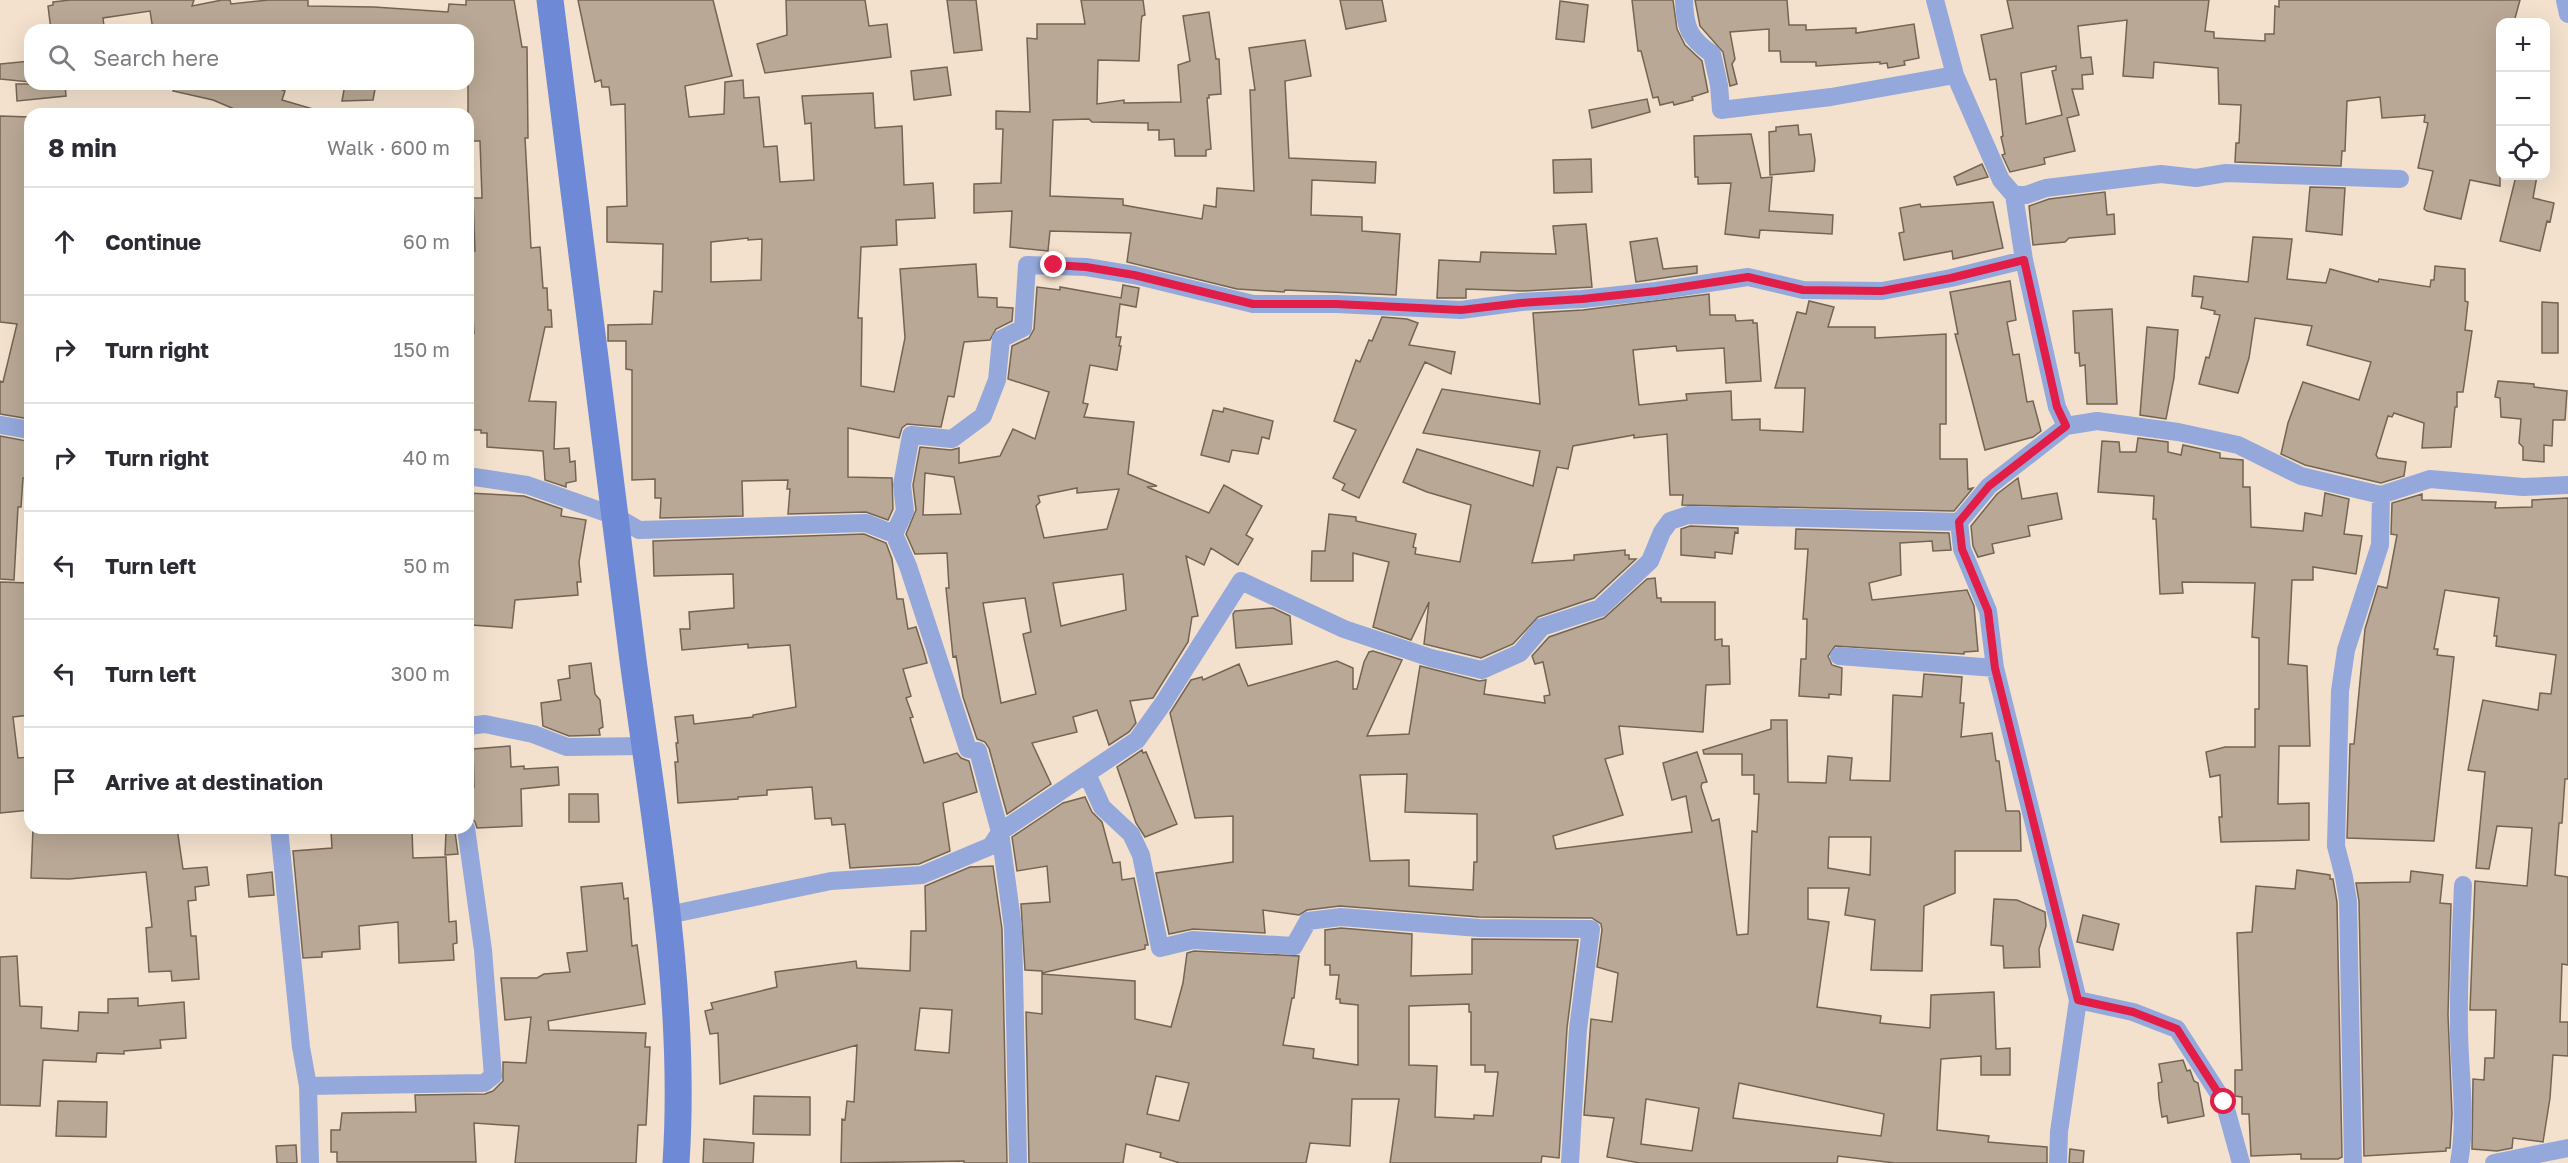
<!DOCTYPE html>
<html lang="en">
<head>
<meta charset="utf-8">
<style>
	body { margin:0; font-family:"Golos Text",sans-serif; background:#f2f2f3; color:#2b2b33 }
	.controls { position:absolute; right:18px; top:18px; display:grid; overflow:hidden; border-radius:12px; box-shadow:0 6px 24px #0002 }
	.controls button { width:54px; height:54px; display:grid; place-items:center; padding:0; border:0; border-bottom:2px solid #e1e1e2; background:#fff; color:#2b2b33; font:30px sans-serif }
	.stop { position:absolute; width:18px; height:18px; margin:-14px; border:4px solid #e11d48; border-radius:50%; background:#fff }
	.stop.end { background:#e11d48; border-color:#fff; box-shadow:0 2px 6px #0008 }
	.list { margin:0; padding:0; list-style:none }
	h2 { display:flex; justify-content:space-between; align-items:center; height:78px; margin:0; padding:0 24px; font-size:26px }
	h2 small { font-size:20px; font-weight:400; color:#7c7c81 }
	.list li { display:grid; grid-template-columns:39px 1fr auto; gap:18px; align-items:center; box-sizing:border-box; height:108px; padding:0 24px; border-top:2px solid #e1e1e2 }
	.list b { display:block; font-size:22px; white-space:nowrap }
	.list em { font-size:20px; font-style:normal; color:#7c7c81 }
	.icon { flex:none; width:33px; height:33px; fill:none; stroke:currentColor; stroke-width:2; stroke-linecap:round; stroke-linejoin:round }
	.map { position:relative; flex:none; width:2568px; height:1163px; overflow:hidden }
	.search { position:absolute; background:#fff; box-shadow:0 6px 24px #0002; left:24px; top:24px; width:450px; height:66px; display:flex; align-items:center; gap:15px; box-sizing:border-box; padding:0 21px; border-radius:18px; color:#7c7c81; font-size:22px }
	.panel { position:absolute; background:#fff; box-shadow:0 6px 24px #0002; left:24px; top:108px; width:450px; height:726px; border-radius:18px }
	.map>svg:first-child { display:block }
	.building { fill:#b9a895; stroke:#736453; stroke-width:1.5; fill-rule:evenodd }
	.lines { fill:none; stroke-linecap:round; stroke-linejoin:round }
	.minor { stroke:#94a8dc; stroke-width:18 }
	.secondary { stroke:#6e89d5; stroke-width:27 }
	.route { stroke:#e11d48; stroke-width:8 }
</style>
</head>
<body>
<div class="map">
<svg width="2568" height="1163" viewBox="0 0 2568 1163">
	<rect width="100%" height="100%" fill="#f3e1cd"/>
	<path class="building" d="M70 0H194L192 6 222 0H230L231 4 268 0H308V6L374 7 448 12 449 4 466 5V0H514L522 47H527L528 138H525L531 248 540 247 543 288H547L548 310H551L552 327H545L529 401 556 402 554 449 569 448 570 462 575 461 576 481 566 483V487L545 480 543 451 487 447V433H481V430H468V332L474 333 469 251H475L473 198H482L480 141H468V30H153L150 11 103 18 104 26 51 30 48 6 53 5V2Z
		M578 0H713L732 76 685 86 689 117 724 114 725 82 743 80 744 98 759 97 764 147 777 146 780 182 814 180 811 123 805 124 802 96 873 93 875 128 902 126 904 185 933 183 935 218 896 220 897 245 861 247 858 318H862L861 386 894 392 905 338 900 269 976 264 978 297 997 298V307L1013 308 1012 321 996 329 990 340 964 342 954 397 948 396 941 427 907 424 902 428 899 438 848 428V477L892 478 893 509 888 520 866 512 788 514 790 489H787L788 480 742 481 743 516 660 518 661 498H655V479L632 480V370L626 369V341H608V325L652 324 654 291 662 292 663 244 607 242V207L627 206 625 104 611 105 609 87H602L601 80 595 82ZM748 238V240L762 239 761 280 711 282V242Z
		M786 0H865L869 26 887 24 891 57 765 73 757 44 787 35Z
		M947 0H976L982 50 954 53Z
		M1081 0H1143L1145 15 1142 16 1141 24 1139 61 1098 60 1097 104 1124 100V103L1181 102 1178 65 1190 61 1183 16 1209 12 1216 59H1219L1221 94 1209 95V98H1207L1211 149 1206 150V156H1175L1174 139 1159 140V130H1148V123L1092 122 1089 119 1053 120 1050 196 1123 199V205L1202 219 1204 205 1216 207 1217 188 1254 191 1250 90H1255L1249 48 1305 40 1311 76 1285 81 1289 158 1376 162 1375 183 1312 180 1311 215 1362 217V231L1400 234 1396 295 1285 290 1284 292 1237 289 1127 262 1131 233 1050 231 1048 251 1010 247 1012 211 974 213V184L1001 183 1003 129H996V111L1030 112 1027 38 1037 39V24H1085Z
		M1340 0H1382L1386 21 1346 29Z
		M1632 0H1673L1677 29 1685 45 1702 61 1708 92 1692 97 1693 100 1674 105 1673 102 1660 105 1658 97 1653 98 1641 51H1638Z
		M1695 0H1787L1789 25H1806V30L1856 28V33L1914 24 1919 58 1904 61 1905 65 1888 68 1887 63 1880 64V62L1816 66V62H1781L1780 51H1769V29L1730 32 1735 59 1732 64 1737 84 1730 86 1723 52 1700 26Z
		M2007 0H2209L2205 31 2214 32V38L2265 41V34H2274L2275 6 2279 7V0H2520L2514 22H2500V186L2470 180 2461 219 2427 211 2424 209 2433 171 2418 168 2428 123 2424 122 2425 115 2382 118 2380 97 2347 101 2345 151H2342L2341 166 2235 162 2236 143H2239L2241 105 2219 104 2218 68 2154 62 2153 78 2123 76 2127 20 2078 26 2081 58 2091 57 2093 74 2082 75 2083 89H2072L2079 115 2067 118 2075 151 2044 158 2045 164 2010 172 2002 155 2005 154 2001 137 2003 136 1996 79 1990 80 1981 35 2013 28ZM2056 66V70L2052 71 2062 115 2026 124 2021 73Z
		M1560 1 1588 5 1584 42 1556 39Z
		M30 61V82L0 79V64Z
		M947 67 951 95 914 100 911 71Z
		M16 84H65L66 96 17 101Z
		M174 84H269L285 91 282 100 313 109 312 114H246L213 100 173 91Z
		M345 84H376L373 100 342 101Z
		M1647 99 1650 112 1592 128 1589 110Z
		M0 116 30 117V419L0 414V381L3 382 17 324 0 322Z
		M1798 125 1799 135 1811 134 1815 160 1814 171 1770 175 1769 132 1776 131V127Z
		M1751 134 1761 178 1772 177 1769 211 1833 215 1832 234 1760 230 1759 238 1725 234 1731 183 1698 184V177H1695L1694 136Z
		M1591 159 1592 192 1554 193 1553 160Z
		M1982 164 1988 177 1957 185 1954 177Z
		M2516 176H2537L2533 198 2554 203 2550 222 2547 221 2540 251 2500 241Z
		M2310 187 2345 188 2342 235 2306 231Z
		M2105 192 2107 215 2114 214 2115 234 2069 238 2065 242 2033 245 2029 206 2049 199Z
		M1993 202 2003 248 1953 259 1952 251 1904 260 1899 233 1904 232 1900 208 1920 204 1921 207Z
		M1586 224 1592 287 1522 291 1466 289V298H1437L1439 260 1480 262 1481 252 1556 254 1553 226Z
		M2253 237 2292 239 2287 279 2326 283 2330 269 2378 282 2379 279 2430 287 2431 280H2434L2435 266 2465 269V301L2468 302 2465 330 2472 331 2463 392H2457V407H2455L2451 447 2422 448 2424 423 2394 413 2392 417 2388 416 2376 455 2378 458 2406 462 2404 476 2381 483 2305 465 2281 454 2288 423 2303 382 2359 400 2371 362 2307 345 2312 326 2255 318 2249 358 2238 393 2199 384 2206 357 2209 358 2220 315 2214 314 2215 311 2201 308 2203 297 2192 296 2194 276 2248 282Z
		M1657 238 1663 269 1697 266V273L1636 282 1630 242Z
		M2010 281 2016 320 2007 322 2013 355 2019 354 2027 402 2033 401 2041 431 2033 437 1985 450 1955 334H1958L1950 292Z
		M1123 285 1139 288 1136 307 1120 304 1116 337H1121L1119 346H1121L1117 370 1090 365 1083 403 1088 404 1084 417 1134 422 1128 474 1157 486 1147 487 1209 513 1224 485 1262 506 1246 535 1253 539 1238 565 1211 548 1204 565 1186 556 1198 616 1192 617 1188 642 1153 698 1130 701 1136 723 1129 732 1109 745 1097 710 1073 717 1077 732 1032 743 1051 784 1007 814 989 748 985 742 977 739 963 697 956 656 953 657 946 588H949L947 553 915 554 906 534 916 510 913 485 920 447 951 450 959 448V463L1000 456 1013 429 1035 439 1049 392 1008 379 1012 346 1029 338 1034 329 1037 287 1060 290V287L1121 298ZM925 473 954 477 961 514 923 515ZM1077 488V493L1119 489 1107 529 1044 538 1036 506 1040 502 1038 496ZM1123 574 1126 610 1061 626 1053 583ZM1025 598 1031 632 1023 634 1036 694 1001 703 983 603Z
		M1709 294 1710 315H1735L1736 321 1753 320V323H1757L1761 381 1726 383 1724 348 1677 351 1676 346 1633 350 1639 405 1687 400 1686 394 1731 391 1732 420 1760 419V430L1803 432 1805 388H1775L1797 312 1806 314 1809 301 1834 307 1828 327H1875V338L1946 334V424H1940V459H1967L1968 489 1973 488 1954 511 1682 505 1683 495H1670L1667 434 1634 438V435L1573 446 1568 469 1557 467 1532 563 1574 560V555L1625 550V555H1629V559H1636L1594 598 1538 617 1513 644 1481 658 1424 644 1429 602 1411 640 1373 627 1389 562 1353 553V581H1311L1312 551H1325L1329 514 1356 517V521L1416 534 1413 547 1416 548 1415 554 1460 562 1471 505 1427 492 1403 482 1417 449 1533 486 1540 451 1423 433 1442 389 1540 404 1533 313 1583 310Z
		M2542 302 2558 303V353H2542Z
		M2112 309 2117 404H2087L2085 365 2080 366 2079 353H2075L2073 311Z
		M1382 317 1407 319 1418 323 1409 345 1455 352 1451 374 1425 362 1359 498 1342 490 1345 484 1333 478 1356 430 1334 421 1356 360 1360 362 1369 340 1372 341Z
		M2147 327 2178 330 2174 378 2166 419 2140 415Z
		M2498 381 2534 384V387L2567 391 2565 420H2553L2552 446 2544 445V462L2523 460V447L2519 443 2521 419 2501 417 2500 398 2495 397Z
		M1224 408 1273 421 1269 439 1262 437 1258 454 1232 450 1229 462 1201 455 1213 410 1223 412Z
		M0 436 27 441 26 460H30L28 478H23L21 507H18L14 580 0 579Z
		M2138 438 2168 442V452L2181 455 2183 445 2220 453V458L2243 460V487H2250L2251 527 2303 531 2305 513 2322 516 2325 493 2349 499 2344 534 2362 536 2356 574 2313 567V580H2292L2288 664 2307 666 2310 746H2279L2278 804 2309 803V840L2221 842 2219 817H2222L2220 775 2210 777 2206 752 2225 747H2255V709H2259V638L2252 637 2255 583 2182 582 2183 593 2160 594 2156 519H2153L2154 496 2098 492 2102 441 2119 442 2120 452H2136Z
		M2018 478 2022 499 2057 493 2062 519 2028 526 2030 536 1992 544 1994 553 1978 557 1973 546 1971 526 1997 494Z
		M468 493 524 496 562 509 561 516 586 520 579 562 581 582H577L578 595 515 600 512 628 472 625 473 613H468L472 550 468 549Z
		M2422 494V500L2496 502 2495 508 2532 507V500L2568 498V779H2565L2562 823H2559L2555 875 2568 877V965L2562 964 2560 1022H2568V1056L2553 1055 2550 1098 2543 1142 2513 1138 2512 1148 2497 1151 2472 1149 2473 1079 2484 1080 2485 1058H2494L2496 1010H2470L2475 881 2527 886 2532 828 2497 826 2489 869 2476 868 2485 772 2468 770 2483 700 2538 710 2540 693 2551 694 2556 655 2496 646 2497 636H2494L2499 598 2445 590 2434 649H2438L2437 655 2454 657 2434 841 2347 838 2350 744H2354L2365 629 2378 586 2387 588 2397 535 2391 534 2392 503Z
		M1690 526 1738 528V533L1735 532 1732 554 1715 552V558L1681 555V529Z
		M1796 529 1949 533 1951 550 1933 551 1932 541 1900 543 1901 575 1869 583 1872 600 1967 590 1974 606 1978 651 1964 652V654L1835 646 1828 656 1832 665 1842 668 1841 695 1829 694V698L1799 696 1801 659H1806L1807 619H1803L1808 549H1795Z
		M864 534 886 543 892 559 897 599H903L908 629 916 627 924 652 927 663 903 669 911 696 906 698 913 717 910 718 924 763 957 753 961 758 969 761 977 792 943 803 950 851 919 864 850 868 845 824 832 825 831 818 815 819 812 787 767 790V795L738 797V799L678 803 675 762H678L676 743H678L675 717 693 715 694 724 753 717V715L796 707 790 645 748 648V644L682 650 680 629H690L689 612 734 608 733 574 654 576 653 541Z
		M1655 578 1657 598H1661V602H1715V640L1722 639V646H1729L1730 684 1706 685 1703 732 1619 726 1623 754 1605 759 1623 815 1553 836 1556 849 1692 832 1686 796 1672 800 1663 763 1697 752 1707 782 1702 783 1701 787 1712 821 1719 819 1737 935 1748 934 1752 831 1757 832 1759 794H1754V775H1742V754H1704L1703 750 1771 729V720H1787L1788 782 1826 783 1828 756 1852 758 1850 780 1890 781 1893 695 1922 697 1924 674 1962 677 1960 703H1964L1961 737 1992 733 1996 761H1999L2006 811H2019L2020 814 2021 851H1955V893L1924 906 1922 971 1871 970 1875 920 1845 915 1849 888H1808V919L1829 922 1817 1007 1881 1016 1880 1023 1930 1028 1931 995 1994 992 1996 1049 2010 1048V1075H1981V1056L1941 1059 1937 1130 1989 1136 1988 1142 2047 1147V1163H1895L1838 1156 1837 1163H1640L1607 1157 1614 1118 1584 1115 1591 1019 1612 1022 1618 973 1597 967 1602 930 1601 924 1592 918 1479 917 1340 906 1307 910 1299 915 1263 910 1265 933 1193 929 1169 934 1156 873 1233 862V816L1195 818 1170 713 1191 680 1202 677 1203 680 1239 664 1248 686 1337 661 1353 668V689H1357L1364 662 1369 652 1373 651 1402 660 1367 736 1409 734 1420 666 1479 681 1486 680 1484 694 1545 703 1544 696 1550 695 1543 662 1535 664 1532 656 1549 637 1604 618 1647 579ZM1407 774 1405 812 1477 814V862H1474L1473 890 1409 886V860L1370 861 1360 775ZM1829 837H1871L1870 875 1828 868ZM1739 1083 1884 1114 1881 1136 1733 1118ZM1646 1099 1699 1108 1692 1151 1641 1144Z
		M0 582 30 583V715L13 717 18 758 30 757V810L0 813Z
		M1273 608 1290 616 1292 644 1236 648 1233 614 1235 611Z
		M591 663 595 694 600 700 603 727 599 729 600 735 569 736 543 726 541 703 561 700 558 680 570 678 569 666Z
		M510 746 511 767 524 766V769L558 767 559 785 521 789 522 826 477 828 475 822 470 817 468 787H474L473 749Z
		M1142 750 1143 753 1146 752 1177 824 1145 837 1136 823 1117 767Z
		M569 794H598L599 822H569Z
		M1085 797 1092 812 1102 822 1113 863 1120 862 1122 880 1134 878 1148 945H1145V949L1042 973V971L1025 970 1021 904 1050 902 1047 866 1017 871 1012 837 1063 803Z
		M33 828H71V833L130 828H177L183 869 207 867 209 885 195 887 196 900 188 901 191 936H196L199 979 172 981 171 971 149 972 146 928 152 927 146 872 69 879 31 878Z
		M377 828V833L412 831 413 858 446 857 449 922 456 921 457 943 453 944 454 960 399 963 398 922 359 926 360 949 322 952V957L303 958 293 851 332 848 331 831Z
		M446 832H455L458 854 445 855Z
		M993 866 1002 929 1007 1163H964V1161L841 1163 842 1119 845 1120 847 1101 854 1102 857 1045 720 1084 718 1033 710 1034 705 1011 713 1009 711 1003 777 987 775 972 856 961 857 968 910 971 911 931H926L925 886 970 867ZM920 1008 952 1010 949 1053 915 1050Z
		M2297 870 2330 875V879H2333L2337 902 2342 1157 2338 1159H2301V1154L2251 1156 2249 1114H2242V1097L2235 1096V1070H2242L2237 933 2252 932 2256 886 2295 889Z
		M2411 871 2443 875 2440 903 2451 904 2448 1015 2452 1114 2450 1148H2446V1151L2364 1156 2359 901 2356 883 2410 882Z
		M272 872 274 895 249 897 247 875Z
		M622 883 624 899 628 898 632 946 637 945 645 1004 548 1021 549 1030 646 1033 645 1047H650L646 1125H638L636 1163H515L519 1126 474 1123 476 1162H337V1152H331V1130H340L342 1113 416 1112 415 1095 485 1094 493 1091 503 1081V1062L526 1063 531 1017 505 1020 501 978H537L544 974 570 972 567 953 587 951 581 887Z
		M1994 899 2017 900 2045 912 2046 926 2039 949 2040 967 2004 968 2003 946 1991 945Z
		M2083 915 2119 924 2113 950 2077 942Z
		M1341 928 1412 934 1411 976 1472 974V939L1578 940 1567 1028 1559 1158 1542 1156 1541 1163H1390L1399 1099H1352L1350 1146 1310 1143 1306 1163H1180L1160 1157 1161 1153 1126 1144 1123 1163H1029L1026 1012 1042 1014V974L1135 981V1019L1171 1027 1183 983 1187 953 1194 951 1299 956 1294 998H1292L1283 1045 1314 1049 1313 1058 1358 1065V1005L1340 1003V999H1336L1339 975H1330V965H1325V930ZM1469 1004V1012H1471V1065H1485V1072H1498L1493 1116 1474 1115V1119L1435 1117 1437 1066 1409 1065V1006ZM1156 1076 1189 1083 1179 1121 1147 1114Z
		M17 956 20 1006 42 1007 41 1028 78 1031 79 1012 108 1013V999L138 998V1006L184 1002 186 1038 160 1040 161 1048 124 1051V1054L97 1053 96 1062 43 1060 40 1106 0 1105V957Z
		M2183 1060 2187 1071 2190 1070 2194 1081 2198 1083 2204 1116 2168 1123 2167 1116 2162 1117 2159 1098 2158 1083 2162 1082 2159 1064Z
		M754 1096 810 1097V1135L753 1134Z
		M58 1101 107 1102 106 1137 56 1136Z
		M704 1139 754 1143 753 1163H703Z
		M296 1145 297 1163H277L276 1146Z
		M2070 1149 2084 1151 2083 1163H2069Z"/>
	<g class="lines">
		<path class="minor" d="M1684 0C1685 28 1689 38 1712 54L1719 85 1721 110 1831 97 1955 75
			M1935 0 1955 75 2001 180 2014 195 2024 260 2057 407 2066 426 1989 486 1959 522 1962 549 1988 611 1995 668 2078 1000 2133 1012 2177 1029 2224 1102 2241 1163
			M2565 0 2568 14
			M2014 195H2026L2046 188 2161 174 2196 178 2226 173 2400 179
			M0 425 30 430
			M2066 426 2097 421 2178 432 2238 445 2301 476 2381 495 2430 479 2523 487 2568 485
			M468 476 527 485 615 516 639 530 866 523 894 534 908 566 968 749 978 751 1000 832 1013 928 1018 1163
			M894 534 905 511 902 485 911 435 952 439 983 416 997 380 1001 339 1023 328 1027 265 1086 267 1134 275 1253 304H1336L1461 310 1521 302 1582 299 1656 291 1748 277 1803 290 1882 291 1951 278 2024 260
			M1839 656 1995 668
			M468 726 485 724 533 734 567 747 645 746
			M1087 774 1102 807 1131 834 1141 855 1160 948 1193 940 1294 946 1308 921 1341 917 1479 928 1591 929 1578 1029 1570 1163
			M279 828 301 1047 308 1086 310 1163
			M668 915 831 881 922 875 991 846 1000 832 1137 740 1164 702 1241 581 1344 629 1431 658 1482 670 1520 653 1542 627 1600 608 1650 561 1662 532 1670 521 1688 515 1959 522
			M308 1086 484 1083 493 1076 483 950 466 828
			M2058 1163 2059 1132 2078 1000
			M2353 1163 2348 901 2344 877 2336 846 2340 691 2346 650 2380 545 2381 495
			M2459 1163C2467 1119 2460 1078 2459 1033 2458 984 2461 934 2463 885
			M2494 1163 2568 1148"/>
		<path class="secondary" d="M550 0C577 220 605 440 633 660 655 825 687 996 676 1163"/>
	</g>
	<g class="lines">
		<path class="route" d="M1054 265 1086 267 1134 275 1253 304H1336L1461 310 1521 303 1582 299 1656 291 1748 277 1803 290 1882 291 1951 278 2024 260 2057 407 2066 426 1989 486 1959 522 1962 549 1988 611 1995 668 2078 1000 2133 1012 2177 1029 2224 1102"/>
	</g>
</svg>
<div class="controls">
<button>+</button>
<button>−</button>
<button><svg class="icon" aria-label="locate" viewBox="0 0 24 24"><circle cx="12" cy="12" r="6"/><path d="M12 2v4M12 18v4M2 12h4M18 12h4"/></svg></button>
</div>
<div class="stop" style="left:2224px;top:1102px"></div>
<div class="stop end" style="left:1054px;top:265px"></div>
<div class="search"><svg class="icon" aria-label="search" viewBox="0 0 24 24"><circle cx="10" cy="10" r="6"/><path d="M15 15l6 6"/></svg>Search here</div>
<section class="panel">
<h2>8 min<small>Walk · 600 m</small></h2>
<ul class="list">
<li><svg class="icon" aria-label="ahead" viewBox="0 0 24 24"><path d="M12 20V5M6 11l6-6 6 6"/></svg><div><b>Continue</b></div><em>60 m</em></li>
<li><svg class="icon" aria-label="right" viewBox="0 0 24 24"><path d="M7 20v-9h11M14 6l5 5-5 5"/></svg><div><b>Turn right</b></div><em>150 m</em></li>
<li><svg class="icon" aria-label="right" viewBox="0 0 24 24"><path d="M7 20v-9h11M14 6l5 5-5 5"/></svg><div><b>Turn right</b></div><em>40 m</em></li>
<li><svg class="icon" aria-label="left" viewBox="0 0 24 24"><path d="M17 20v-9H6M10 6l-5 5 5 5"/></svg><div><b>Turn left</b></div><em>50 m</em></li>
<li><svg class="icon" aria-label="left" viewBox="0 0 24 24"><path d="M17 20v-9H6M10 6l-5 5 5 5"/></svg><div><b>Turn left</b></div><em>300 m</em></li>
<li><svg class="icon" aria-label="arrive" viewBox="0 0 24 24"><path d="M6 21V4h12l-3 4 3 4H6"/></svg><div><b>Arrive at destination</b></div></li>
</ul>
</section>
</div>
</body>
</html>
